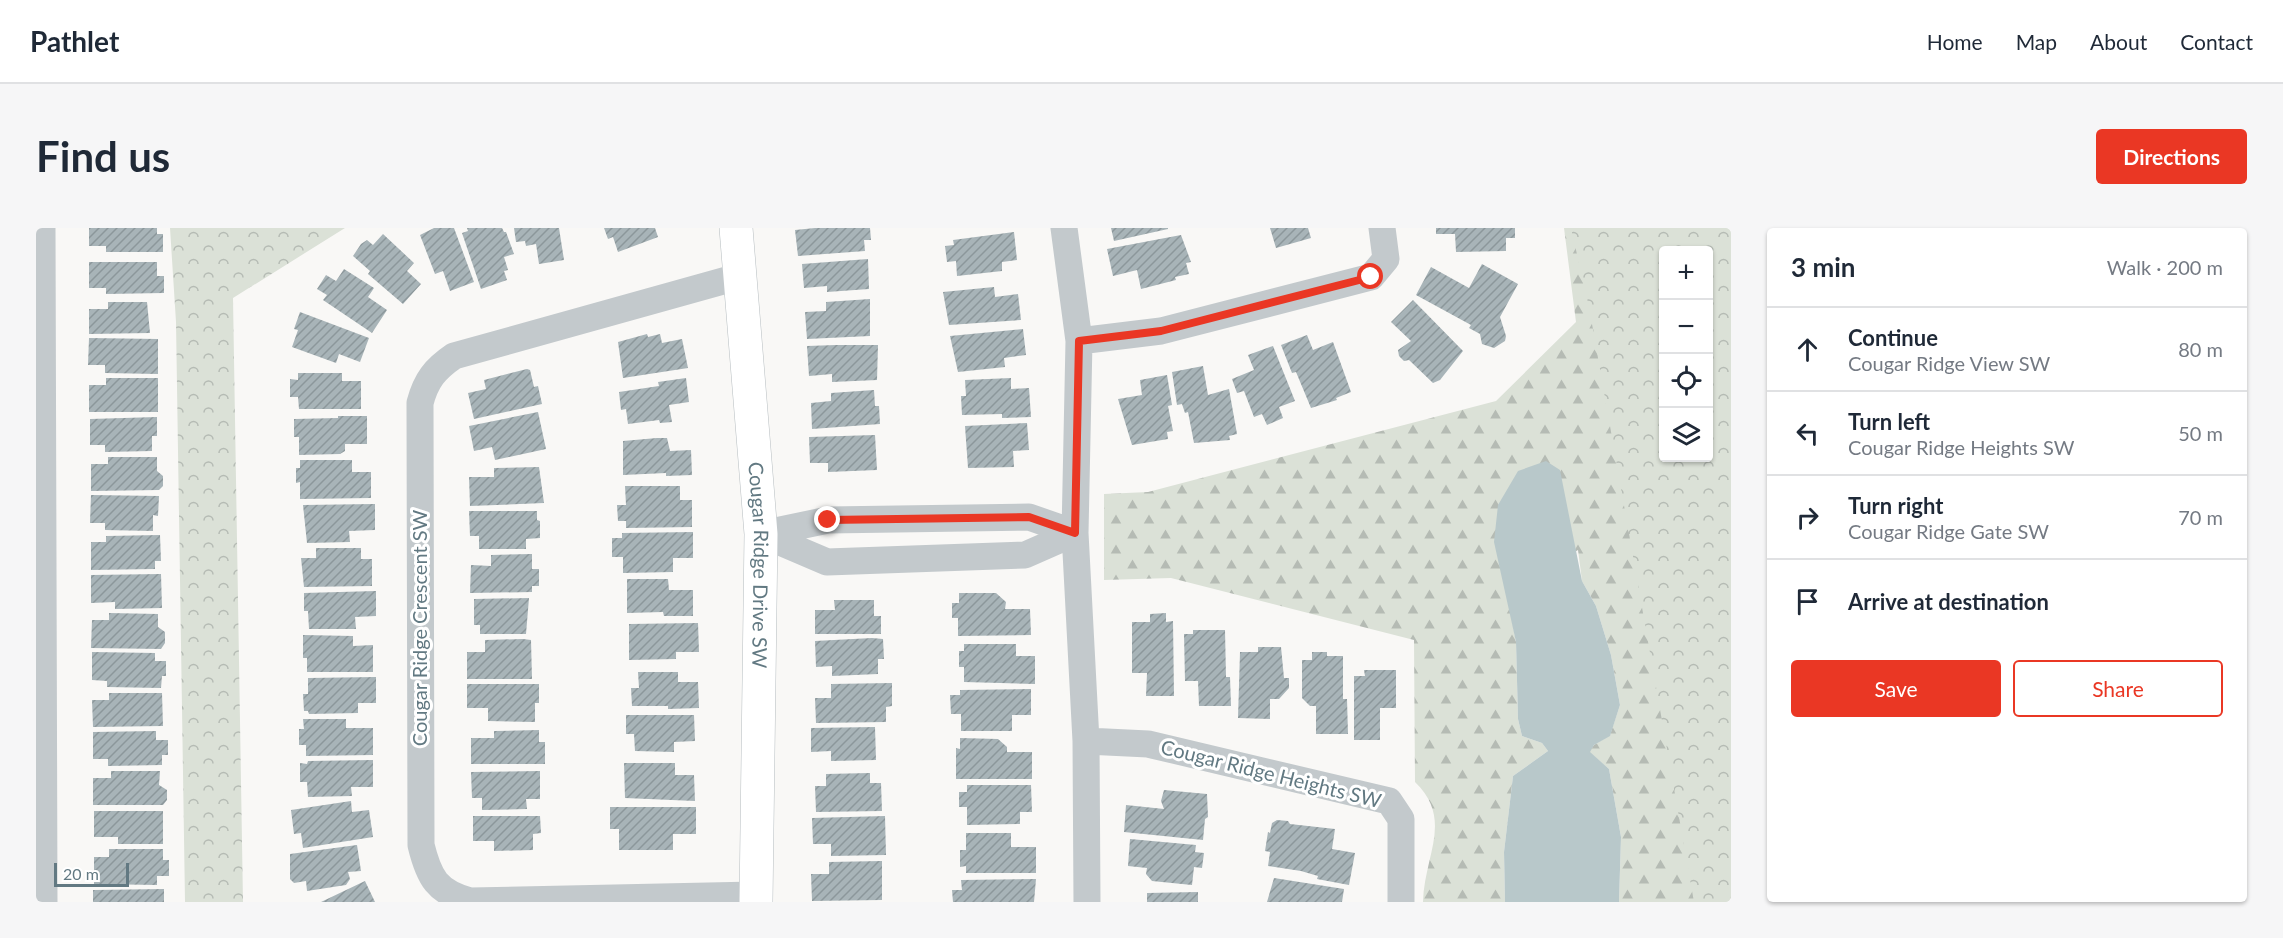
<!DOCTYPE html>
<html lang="en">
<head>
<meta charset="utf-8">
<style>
	body { margin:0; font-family:Lato,sans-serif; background:#f6f6f7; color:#1f2937 }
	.controls { position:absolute; right:18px; top:18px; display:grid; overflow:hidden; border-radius:6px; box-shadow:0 2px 4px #0004 }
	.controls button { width:54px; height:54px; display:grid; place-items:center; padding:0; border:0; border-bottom:2px solid #e0e1e3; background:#fff; color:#1f2937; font:30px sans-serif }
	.scale { position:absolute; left:18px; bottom:15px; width:75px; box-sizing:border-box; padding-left:6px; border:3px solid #627982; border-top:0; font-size:16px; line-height:21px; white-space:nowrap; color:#627982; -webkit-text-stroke:4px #fff; paint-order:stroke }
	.stop { position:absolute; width:18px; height:18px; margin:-14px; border:4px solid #ea3724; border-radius:50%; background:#fff }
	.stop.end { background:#ea3724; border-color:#fff; box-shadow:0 2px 6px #0008 }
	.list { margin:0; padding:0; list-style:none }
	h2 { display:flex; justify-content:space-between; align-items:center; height:78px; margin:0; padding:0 24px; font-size:26px }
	h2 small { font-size:20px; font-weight:400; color:#747a83 }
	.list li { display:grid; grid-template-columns:39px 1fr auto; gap:18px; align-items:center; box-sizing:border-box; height:84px; padding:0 24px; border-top:2px solid #e0e1e3 }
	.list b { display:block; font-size:22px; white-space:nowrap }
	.list p { margin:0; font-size:20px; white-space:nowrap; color:#747a83 }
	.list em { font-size:20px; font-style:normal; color:#747a83 }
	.actions { display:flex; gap:12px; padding:18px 24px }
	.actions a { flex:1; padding:14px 0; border:2px solid #ea3724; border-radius:6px; text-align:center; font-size:21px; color:#ea3724 }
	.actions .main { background:#ea3724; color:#fff }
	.icon { flex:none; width:33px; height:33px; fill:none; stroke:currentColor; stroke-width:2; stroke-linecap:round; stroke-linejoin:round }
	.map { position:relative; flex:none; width:1695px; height:674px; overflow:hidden; border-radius:6px }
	header { display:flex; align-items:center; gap:36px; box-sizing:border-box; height:84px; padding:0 30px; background:#fff; border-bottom:2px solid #e0e1e3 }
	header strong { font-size:28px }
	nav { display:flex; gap:33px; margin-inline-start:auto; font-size:21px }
	.intro { display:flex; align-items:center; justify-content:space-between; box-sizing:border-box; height:144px; padding:0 36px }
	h1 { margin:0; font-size:42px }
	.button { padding:15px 27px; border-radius:6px; background:#ea3724; color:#fff; font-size:21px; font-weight:700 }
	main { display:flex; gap:36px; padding:0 36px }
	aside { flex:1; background:#fff; border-radius:6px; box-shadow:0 2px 4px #0004 }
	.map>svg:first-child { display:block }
	.forest { fill:url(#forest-firs); fill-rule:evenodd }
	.park { fill:url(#park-crowns); fill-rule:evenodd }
	.water { fill:#b8c8ca }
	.building { fill:url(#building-hatch) }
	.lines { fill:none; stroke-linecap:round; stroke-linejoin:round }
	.secondary-casing { stroke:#b6bdc0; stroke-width:34 }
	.street { stroke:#c3c9cc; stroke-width:27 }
	.secondary { stroke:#fff; stroke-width:33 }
	.route { stroke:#ea3724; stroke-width:8 }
	.labels { text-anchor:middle; stroke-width:6; stroke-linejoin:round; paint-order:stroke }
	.street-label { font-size:20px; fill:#627982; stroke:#fff }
</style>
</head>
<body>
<header>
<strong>Pathlet</strong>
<nav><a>Home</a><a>Map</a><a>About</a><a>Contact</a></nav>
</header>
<div class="intro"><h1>Find us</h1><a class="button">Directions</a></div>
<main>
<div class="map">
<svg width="1695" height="674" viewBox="0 0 1695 674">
	<defs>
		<pattern id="forest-firs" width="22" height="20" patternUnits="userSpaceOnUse" patternTransform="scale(1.5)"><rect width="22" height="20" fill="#dbe1d7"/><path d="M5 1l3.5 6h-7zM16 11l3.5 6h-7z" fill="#b5bbb4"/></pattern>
		<pattern id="park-crowns" width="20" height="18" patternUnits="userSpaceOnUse" patternTransform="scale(1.5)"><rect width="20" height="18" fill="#dbe1d7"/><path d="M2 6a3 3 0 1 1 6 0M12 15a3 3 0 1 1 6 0" fill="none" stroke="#b5bbb4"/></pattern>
		<pattern id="building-hatch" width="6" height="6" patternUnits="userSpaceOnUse" patternTransform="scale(1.5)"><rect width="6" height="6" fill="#a8b4b8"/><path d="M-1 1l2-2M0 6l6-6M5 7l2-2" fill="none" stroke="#8c979b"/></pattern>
	</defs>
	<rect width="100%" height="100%" fill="#f9f8f6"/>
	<path class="forest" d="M1528 0H1695V674H1583L1585 609 1573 541 1553 524 1558 517 1574 507 1584 477 1575 427 1560 378 1546 353 1542 322 1471 365 1480 414 1482 491 1486 508 1506 515 1512 523 1477 548 1468 624 1469 674H1387C1388 627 1418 592 1379 554L1378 412 1135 350 1068 352V266L1112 264 1460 173 1540 94ZM1628 22H1672V230H1628Z"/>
	<path class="park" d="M134 0H309L197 70 207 674H149L140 94Z
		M1535 0H1695V674H1658L1553 79ZM1672 22V230H1628V22Z"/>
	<path class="water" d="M1510 233 1524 242 1546 353 1560 378 1575 427 1584 477 1574 508 1558 517 1554 524 1573 541 1585 609 1583 674H1469L1468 624 1477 548 1512 523 1506 515 1486 508 1482 491 1480 414 1458 314 1462 277 1482 243Z"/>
	<path class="building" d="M53 0H121V6H127V24H70V18H53Z
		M398 0H418L438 54 414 63 407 43 399 46 384 7Z
		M431 0H466L468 4H470L478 26 468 29 472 42 468 43 471 52 445 61 426 5 432 3Z
		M478 0H523L528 32 503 36 500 16 490 18 489 13 480 14Z
		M568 0H619L622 9 582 24 577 9 572 11Z
		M779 0H834L835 12H828L829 23 762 28 759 2Z
		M1075 0H1132V1L1078 13Z
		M1234 0H1272L1275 10 1240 20Z
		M1400 0H1479V10H1470V23L1420 24 1419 6H1400Z
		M978 4 981 32 966 34V43L921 48 920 33 911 34 909 18 918 17 917 12Z
		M347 6 378 35 371 43 385 56 367 76 332 46 334 43 317 28 325 16 331 12 337 17Z
		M1145 7 1155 34 1150 35 1153 46 1139 49 1140 52 1105 61 1101 42 1077 48 1071 21Z
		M832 31 833 61 791 64V58L768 60 766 36Z
		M53 34H121V48H128V65L70 66V60H53Z
		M1446 36 1482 56 1464 89 1470 108 1469 113 1458 120 1446 116 1444 106 1433 100 1435 97 1380 67 1395 39 1433 60Z
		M308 41 338 60 332 69 351 82 336 105 287 72 291 67 281 61 290 47 300 53Z
		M958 59 959 69 982 66 985 92 913 97 907 64Z
		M834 71V108L771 111 769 84 790 83V74Z
		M1377 72 1427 123 1404 152 1397 155 1373 132 1368 133 1363 128 1362 122 1375 113 1355 94Z
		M72 74H111L114 105 53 106V81H72Z
		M264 84 333 110 324 134 303 126 300 135 256 119 262 102 258 101Z
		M987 101 990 127 968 130 969 139 922 144 914 108Z
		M611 106 612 109 624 106 626 115 646 111 652 140 587 150 582 114Z
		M1271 107 1277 122 1297 114 1315 164 1300 170 1301 172 1275 180 1260 144 1256 145 1245 117Z
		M53 110 122 111V146L69 145V137H52Z
		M800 117H842L841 152 796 154V146L773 148 771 118Z
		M1237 118 1259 173 1243 179 1247 190 1231 197 1226 186 1218 189 1208 163 1201 165 1196 151 1218 142 1212 127Z
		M1167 138 1172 167 1193 161 1201 206 1193 208 1194 212 1158 215 1152 184 1149 185 1146 176 1141 177 1136 144Z
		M491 141 494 142 498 159 502 158 506 176 438 191 432 165 450 161 448 152Z
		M262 145H306V153H325V181H263L262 169H254V151L262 152Z
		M1131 147 1136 177 1132 178 1137 203 1131 204 1132 211 1096 217 1082 171 1106 167 1104 152Z
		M70 150H122V184H53V157H70Z
		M650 150 653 174 633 177 636 194 624 195 623 192 592 196 590 181 585 182 583 164 623 158 622 154Z
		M975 150V161L993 160 995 189 966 190V186L926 187 925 168H930L929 152Z
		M838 162 839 178H843L844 196 776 201 775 175 795 173V165Z
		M502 184 510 221 459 232 456 219 438 223 433 198Z
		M302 188H331V216H309V223L304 226 263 227V209H258V191L302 190Z
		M121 189V208H116V223L69 224V217H54V191Z
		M991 195 993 222 977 223 978 239 932 240 929 198Z
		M839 207 841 242 792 244V235H774L773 209Z
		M621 210H631L634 223 655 222 656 247 630 248V245L587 247V213Z
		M72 229H121V243L127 248V258L123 262 55 263V236H72Z
		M264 232H316V244H335V270L264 271V254L260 255V240H264Z
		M503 239 508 275 434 278 433 249H458V240Z
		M589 258H644V272H656V299L590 300V293H582L581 277H590Z
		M55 267 123 268 122 288 117 287V303L69 302V295H54Z
		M339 276V302L313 303 314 314 271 315 267 277Z
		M433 283H501V292L504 293V310L490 311V321H443V308H434Z
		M657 304V330H637V344L587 345V329H576V310H586V305Z
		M124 307 125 333H119V341L55 342V314H70V308Z
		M280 320H325V331H336V358L268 359 265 330H280Z
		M496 326V341H503V358H496V364L434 365 435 337 455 338V327Z
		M125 346 126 380 79 381V374L55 375V347Z
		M591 351H632L633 362H657V388H628L627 384 591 385Z
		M340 363V388L319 389 320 401H273L272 383H268V365Z
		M923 365H960L970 374 969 381H994L995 407 922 408V390H916V375H923Z
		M493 370 490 406H444V397H438V371Z
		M798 372H838V388H845V406H779V382H799Z
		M73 385 122 386V399L129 404V415L125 421 55 420 56 392H73Z
		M1130 385V394L1137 393 1138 468H1110L1111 445H1096V394H1114V386Z
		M662 395 663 424H640V431L593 432V396Z
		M1157 402H1189L1190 449H1194L1195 478H1163L1162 453H1149L1148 406H1157Z
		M267 407 317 408V418L337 417V444H271V430H267Z
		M836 410 847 411 848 431H842V446L796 448V438L780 439 779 413Z
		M487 411 495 412 496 451H431V424H449V412Z
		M928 416H980V428H999V456L928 454V439H923V423H928Z
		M1222 419H1245L1248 450H1253V460L1243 471H1234V491L1202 490 1204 424H1222Z
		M56 424 119 425V433H130V448H126L125 460 71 459V453L56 452Z
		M1276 424H1291V428H1307V471H1311L1312 506H1280V478H1274L1266 470V432H1276Z
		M1328 442H1360V480H1344V512H1318V448H1329Z
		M602 444H642V454H662L663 480 632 481V478H596L595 460H603Z
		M340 449V475H322V485L273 486 272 483H268L267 466H272V450Z
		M856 455V478L850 479V494L780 495 779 470H795V456Z
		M431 456H503V475H499V494L452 493V480H431Z
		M995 461V487H976V503H925V486H915L914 467H924V462Z
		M73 465H126L127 498 57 499 56 472H73Z
		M590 487H658L659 513 638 514V524L599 523 598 506H590Z
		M267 491H310V500H337V527L270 528V517H263V501H268Z
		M839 499 840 532 795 533V523L775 524V500Z
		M503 502V514H509V536H435V510H458V503Z
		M120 503V512H132V527H126V537L72 538V531H57V504Z
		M924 510 962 511 971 519V524H996V551H920V520L924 521Z
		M337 532V559H315L316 568 272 569 271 554H264V535L271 536 272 533Z
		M588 535H639V547H658L659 573 589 570Z
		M75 543H124L123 557 131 562V572L127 577H57V550H75Z
		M504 543V571H490L491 581 446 582V570H436L435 544Z
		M834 545V555H845L846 583 780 584 779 558H790V546Z
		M931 557H995L996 584H984V596L931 597V579H923V564H931Z
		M1128 562 1171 566 1172 589 1169 591 1167 612 1088 604 1090 577 1128 581 1125 573Z
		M315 573 316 584 333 582 337 609 267 620 265 605 258 606 255 582Z
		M574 579H660V606H637V622H583V601H574Z
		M58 583H127V616H82V609H58Z
		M437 588H504L505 605 497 606V622L458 623V613H437Z
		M849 588 850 627 795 628V616H777L776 590Z
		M1241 592 1252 593 1254 596 1299 601 1296 621 1319 625 1313 657 1281 651 1282 648 1265 643 1232 638 1234 624 1229 623 1232 604 1234 605 1236 595Z
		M930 605H975V619H1000V645H930V638L924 639V622H930Z
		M1094 611 1160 617 1159 624 1168 625 1166 640 1158 639 1156 657 1116 653 1110 646 1111 640 1092 638Z
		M321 617 325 643 312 644 314 651 310 657 271 663 270 653 258 655 254 651V626Z
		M73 621H127V632H133V648H121V657L58 656V629H73Z
		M846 633V672L776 673 775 646H793V634Z
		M1238 650 1308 661 1306 674H1231Z
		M1000 651 998 674H917L916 662H926L925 652Z
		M329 653 339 674H285Z
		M128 661V674H57V662Z
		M1162 664V674H1111V665Z"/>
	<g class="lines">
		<defs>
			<g id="secondary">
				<path id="s1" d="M700 0 725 306 720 674"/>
			</g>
		</defs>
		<use href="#secondary" class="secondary-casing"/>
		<path class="street" d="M6 0 8 674
			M1028 0 1043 113 1039 305 1050 513 1051 674
			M705 48 418 128C399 141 390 152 384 175L385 617C393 650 401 664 434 673L719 667
			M1043 113 1125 103 1335 49 1350 31 1346 0
			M725 306 791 334 989 327 1039 305
			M725 306 792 292 993 289 1039 305
			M1050 513 1112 516 1353 573 1365 591V674"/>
		<use href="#secondary" class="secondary"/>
	</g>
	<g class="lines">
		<path class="route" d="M792 292 993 289 1039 305 1043 113 1125 103 1335 49"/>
	</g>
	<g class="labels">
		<g class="street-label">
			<text dy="7" stroke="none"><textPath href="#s1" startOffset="338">Cougar Ridge Drive SW</textPath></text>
			<text transform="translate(384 400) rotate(-90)" y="7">Cougar Ridge Crescent SW</text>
			<text transform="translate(1235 546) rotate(14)" y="7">Cougar Ridge Heights SW</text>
		</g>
	</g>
</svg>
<div class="controls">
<button>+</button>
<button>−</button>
<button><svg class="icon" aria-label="locate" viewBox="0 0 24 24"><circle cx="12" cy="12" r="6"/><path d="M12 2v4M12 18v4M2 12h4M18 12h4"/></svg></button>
<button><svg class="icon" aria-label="layers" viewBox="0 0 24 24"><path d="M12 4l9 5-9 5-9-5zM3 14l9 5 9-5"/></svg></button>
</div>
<div class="scale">20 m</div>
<div class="stop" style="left:1335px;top:49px"></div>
<div class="stop end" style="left:792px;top:292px"></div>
</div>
<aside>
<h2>3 min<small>Walk · 200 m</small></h2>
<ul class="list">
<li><svg class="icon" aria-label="ahead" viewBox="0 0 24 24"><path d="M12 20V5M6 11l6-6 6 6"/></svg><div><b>Continue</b><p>Cougar Ridge View SW</p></div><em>80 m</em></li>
<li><svg class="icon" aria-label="left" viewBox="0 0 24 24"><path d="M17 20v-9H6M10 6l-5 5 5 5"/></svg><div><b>Turn left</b><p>Cougar Ridge Heights SW</p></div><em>50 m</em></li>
<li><svg class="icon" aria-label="right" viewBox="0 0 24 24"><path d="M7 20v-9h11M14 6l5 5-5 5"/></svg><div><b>Turn right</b><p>Cougar Ridge Gate SW</p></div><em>70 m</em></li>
<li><svg class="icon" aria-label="arrive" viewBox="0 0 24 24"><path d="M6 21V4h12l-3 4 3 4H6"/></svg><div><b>Arrive at destination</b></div></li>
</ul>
<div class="actions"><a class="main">Save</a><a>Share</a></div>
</aside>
</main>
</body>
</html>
